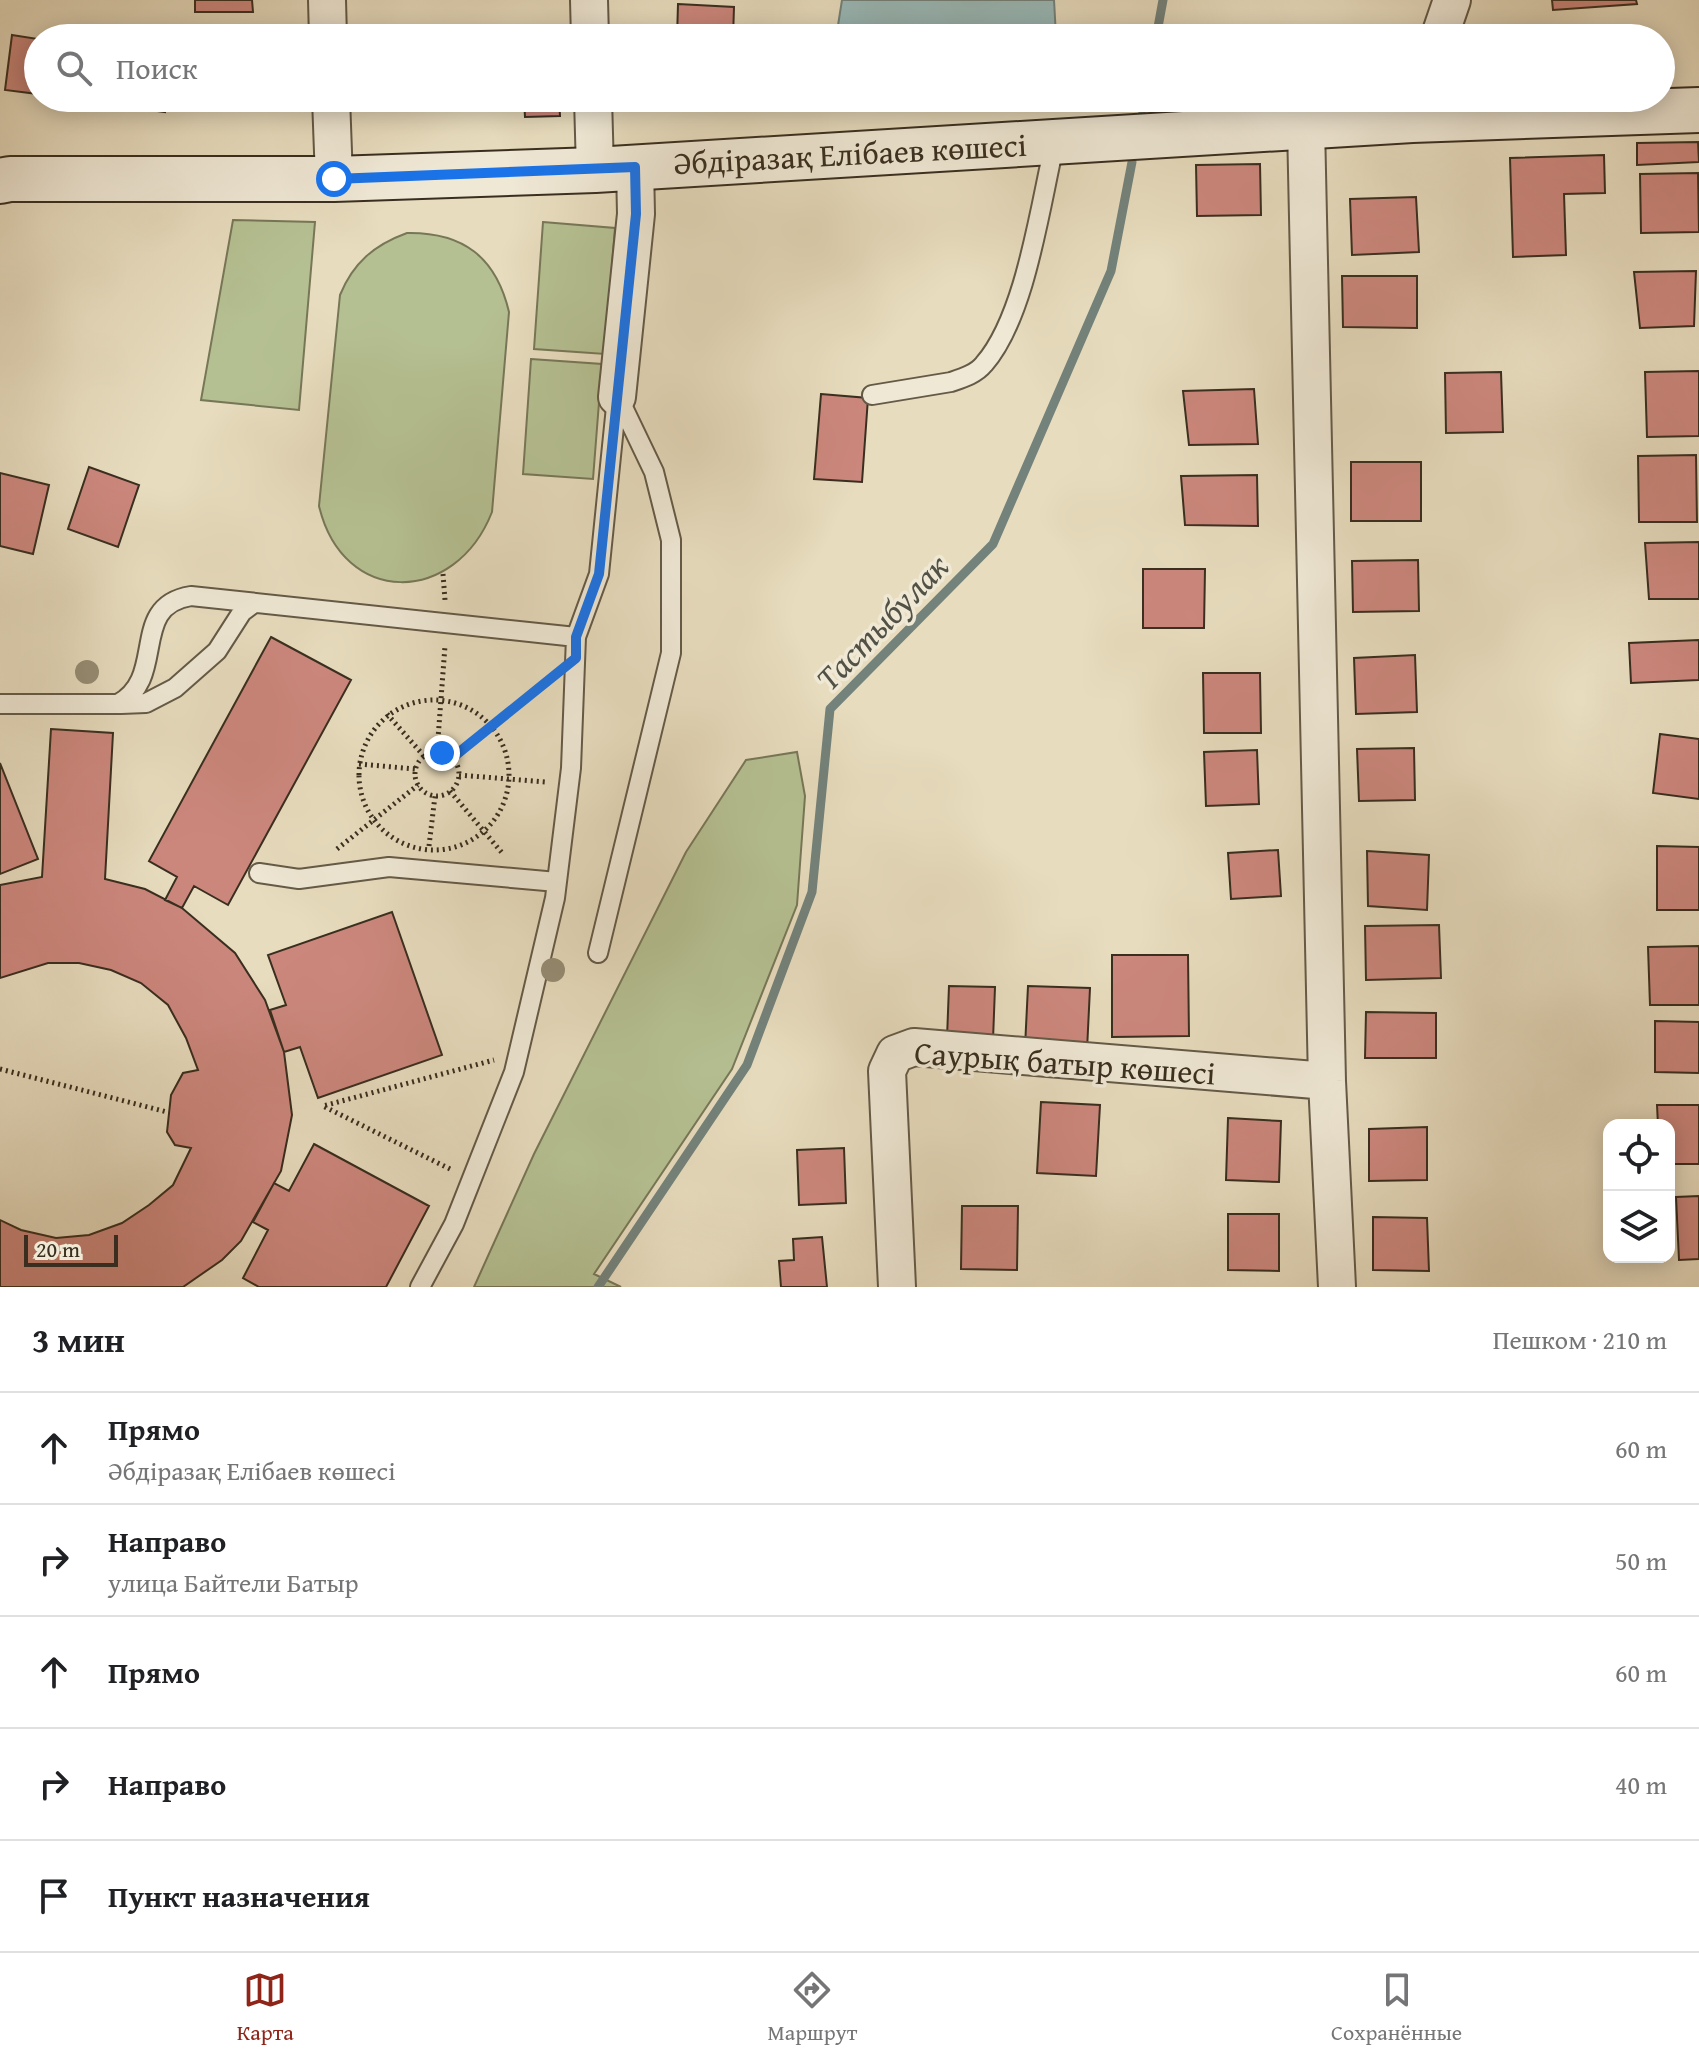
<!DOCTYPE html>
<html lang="ru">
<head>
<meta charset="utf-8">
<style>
	body { margin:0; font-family:"Gentium Book Plus",serif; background:#f6f6f6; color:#202124 }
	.controls { position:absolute; right:24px; bottom:24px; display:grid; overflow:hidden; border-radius:16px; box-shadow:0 4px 20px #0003 }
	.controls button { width:72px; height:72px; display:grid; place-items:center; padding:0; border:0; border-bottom:2px solid #e0e0e0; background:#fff; color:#202124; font:40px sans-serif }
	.scale { position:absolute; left:24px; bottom:20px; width:94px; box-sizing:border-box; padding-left:8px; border:4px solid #392e1f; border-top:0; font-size:22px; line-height:28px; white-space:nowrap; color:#392e1f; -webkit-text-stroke:6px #efe8d5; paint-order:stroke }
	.stop { position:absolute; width:24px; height:24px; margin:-18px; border:6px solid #1a73e8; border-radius:50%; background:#fff }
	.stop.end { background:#1a73e8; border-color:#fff; box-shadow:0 2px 8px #0008 }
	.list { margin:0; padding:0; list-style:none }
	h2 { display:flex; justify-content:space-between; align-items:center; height:104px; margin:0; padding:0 32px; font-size:34px }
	h2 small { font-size:26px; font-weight:400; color:#757577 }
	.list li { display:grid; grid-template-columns:52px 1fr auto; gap:24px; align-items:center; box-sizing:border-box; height:112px; padding:0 32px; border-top:2px solid #e0e0e0 }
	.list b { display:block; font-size:30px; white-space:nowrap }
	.list p { margin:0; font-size:26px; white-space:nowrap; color:#757577 }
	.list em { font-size:26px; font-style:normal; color:#757577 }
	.icon { flex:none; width:44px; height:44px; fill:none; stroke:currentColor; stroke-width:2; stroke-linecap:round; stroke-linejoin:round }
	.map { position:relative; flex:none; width:1699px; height:1287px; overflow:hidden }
	.search { position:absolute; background:#fff; box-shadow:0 4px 20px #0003; left:24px; right:24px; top:24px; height:88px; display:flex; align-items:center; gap:20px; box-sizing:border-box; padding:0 28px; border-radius:44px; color:#757577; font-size:30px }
	.sheet { height:664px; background:#fff }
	nav { display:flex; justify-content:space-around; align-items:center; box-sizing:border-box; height:112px; border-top:2px solid #e0e0e0; background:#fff; font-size:22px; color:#757577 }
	nav a { display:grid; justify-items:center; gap:4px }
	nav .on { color:#8f2418 }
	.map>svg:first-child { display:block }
	.green { fill:#b5c092; stroke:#777758; stroke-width:2 }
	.water { fill:#99bab9; stroke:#73827b; stroke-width:2 }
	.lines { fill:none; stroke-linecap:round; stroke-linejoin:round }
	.stream { stroke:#73827b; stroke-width:9 }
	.building { fill:#cc877d; stroke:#392e1f; stroke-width:2 }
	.lane-casing { stroke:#645a47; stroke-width:22 }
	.street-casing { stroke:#645a47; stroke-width:40 }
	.secondary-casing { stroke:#392e1f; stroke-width:48 }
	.path { stroke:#392e1f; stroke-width:5; stroke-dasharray:2 4; stroke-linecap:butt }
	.lane { stroke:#efe8d5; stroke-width:18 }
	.street { stroke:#efe8d5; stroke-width:36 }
	.secondary { stroke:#efe8d5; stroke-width:44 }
	.tree { fill:#958c73 }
	.route { stroke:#1a73e8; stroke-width:10 }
	.labels { text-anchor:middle; stroke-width:7; stroke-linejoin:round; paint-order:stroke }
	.street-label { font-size:32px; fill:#392e1f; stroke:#efe8d5 }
	.water-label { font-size:34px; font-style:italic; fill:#515146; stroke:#efe8d5 }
</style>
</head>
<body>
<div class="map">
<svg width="1699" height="1287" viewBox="0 0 1699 1287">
	<rect width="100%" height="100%" fill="#e7dcbe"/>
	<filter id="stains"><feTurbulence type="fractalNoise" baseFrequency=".0025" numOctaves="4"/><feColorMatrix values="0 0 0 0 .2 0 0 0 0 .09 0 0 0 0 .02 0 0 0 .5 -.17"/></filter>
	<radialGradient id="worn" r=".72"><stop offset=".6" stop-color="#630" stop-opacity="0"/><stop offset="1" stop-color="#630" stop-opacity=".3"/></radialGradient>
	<path class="green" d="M233 220 315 222 299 410 201 400Z
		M543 222 615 228 605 354 534 349Z
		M407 233C463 232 496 257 509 312L492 512C455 606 343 607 319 506L340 295C353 263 374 245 407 233Z
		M531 359 602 364 593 479 523 474Z
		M797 752 805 796 797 905 732 1069 594 1274 621 1287H474L534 1154 686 852 746 760Z"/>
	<path class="water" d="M842 0H1054L1056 36 836 38Z"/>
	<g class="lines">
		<path class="stream" d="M1156 38 1163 0
			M1142 110 1144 98
			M598 1287 747 1065 812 892 830 709 993 544 1111 271 1132 162"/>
	</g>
	<path class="building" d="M195 0H252L253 12H195Z
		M1552 0H1636L1637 4 1553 10Z
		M678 4 734 7 733 38H677Z
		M555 26V38H521L520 28Z
		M12 35 38 39V94L5 90Z
		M65 98H167L165 112Z
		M383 98H439V100L383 104Z
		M524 98H559L560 116 525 117Z
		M1698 142 1699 162 1637 165V143Z
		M1604 155 1605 193 1564 194 1566 255 1513 257 1510 158Z
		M1260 164 1261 215 1197 216 1196 165Z
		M1698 173 1699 232 1641 233 1640 174Z
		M1416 197 1419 252 1352 255 1350 199Z
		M1696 271 1694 326 1640 328 1634 272Z
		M1342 276H1417V328L1343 327Z
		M1699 371V436L1647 437 1645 372Z
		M1501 372 1503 432 1446 433 1445 373Z
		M1254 389 1258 444 1189 445 1183 391Z
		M821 394 868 398 862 482 814 479Z
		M1696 455 1697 522H1639L1638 456Z
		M1351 462H1421V521H1351Z
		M89 467 139 485 118 547 68 529Z
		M0 473 49 485 33 554 0 546Z
		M1257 475 1258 526 1185 525 1181 476Z
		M1699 542V599H1649L1645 543Z
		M1418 560 1419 611 1353 612 1352 561Z
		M1143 569H1205L1204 628H1143Z
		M271 637 351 680 228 905 194 886 182 908 165 900 177 877 149 861Z
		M1699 640V680L1631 683 1629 643Z
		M1415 655 1417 712 1356 714 1354 658Z
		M1203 673H1260L1261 733H1204Z
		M51 729 113 733 105 879 145 889 182 908 235 953 265 1000 284 1052 292 1115 281 1171 241 1241 222 1260 183 1287H0V1220L21 1230 56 1238 89 1235 122 1223 149 1205 173 1185 191 1148 175 1145 167 1132 171 1095 183 1073 198 1070 186 1038 168 1005 141 983 111 970 79 963H48L0 978V885L42 877Z
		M1660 734 1699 739V799L1653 793Z
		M1414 748 1415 800 1359 801 1357 749Z
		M1257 750 1259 804 1206 806 1204 752Z
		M0 763 38 859 0 874Z
		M1657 846 1699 847V910H1657Z
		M1278 850 1281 896 1231 899 1228 853Z
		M1367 851 1429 855 1427 910 1368 906Z
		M392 912 442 1055 318 1098 300 1047 284 1052 270 1010 286 1005 268 955Z
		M1439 925 1441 978 1366 980 1365 926Z
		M1699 946V1005H1650L1648 947Z
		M1112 955H1188L1189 1036 1112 1037Z
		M949 986 995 987 993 1040 947 1038Z
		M1028 986 1090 988 1087 1050 1025 1047Z
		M1366 1012 1436 1013V1058H1365Z
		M1655 1021 1699 1022V1073L1655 1072Z
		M1041 1102 1100 1105 1096 1176 1037 1173Z
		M1657 1105H1699V1164H1669V1125H1658Z
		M1228 1118 1281 1121 1279 1182 1226 1180Z
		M1427 1127V1180L1369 1181V1129Z
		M314 1144 429 1206 386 1287H259L243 1278 268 1230 253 1222 274 1183 289 1191Z
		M844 1148 846 1203 799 1205 797 1150Z
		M1699 1196V1259L1679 1260 1676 1197Z
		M962 1206H1018L1017 1270 961 1269Z
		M1228 1214H1279V1271L1228 1270Z
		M1373 1217 1427 1218 1429 1271 1373 1270Z
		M822 1237 827 1287H781L779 1261 794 1260 793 1239Z"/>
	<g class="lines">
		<defs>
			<path id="lane" d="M872 395 951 382C963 378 976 374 984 364 1026 316 1040 205 1055 142
				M0 704H118C168 677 128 606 191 596L576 637 599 574 617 397
				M121 704 146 703 175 688 217 651 242 612 254 603
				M259 873 299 879 389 867 557 882
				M598 953 671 653V540L654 472 619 399
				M420 1287 454 1224 514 1072 555 898 571 768 576 637"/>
			<path id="street" d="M327 0 328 38
				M589 0 590 38
				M1439 38 1452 0
				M331 98 334 179
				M593 98 595 170
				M1306 126 1327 1081 1337 1287
				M617 397 636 214 635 167
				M897 1287 887 1071 895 1054 914 1047 1327 1081"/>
			<path id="secondary" d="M0 181 10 179H334L595 170 1412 120 1699 110"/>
		</defs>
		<use href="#lane" class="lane-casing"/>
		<use href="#street" class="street-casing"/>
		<use href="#secondary" class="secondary-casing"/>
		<path class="path" d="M443 574 445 600
			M359 775a75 75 0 1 1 150 0a75 75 0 1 1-150 0Z
			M387 714 424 756
			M437 752 445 646
			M415 774a22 22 0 1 1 44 0a22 22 0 1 1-44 0Z
			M452 758 550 678
			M359 764 415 769
			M459 775 545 782
			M450 791 503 854
			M429 846 435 796
			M337 849 418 785
			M0 1069 167 1112
			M450 1169 323 1106 494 1060"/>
		<use href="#lane" class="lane"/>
		<use href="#street" class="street"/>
		<use href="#secondary" class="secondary"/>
	</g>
	<g class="tree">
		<circle cx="87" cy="672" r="12"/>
		<circle cx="553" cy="970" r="12"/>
	</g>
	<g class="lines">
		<path class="route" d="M334 179 635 167 636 214 599 574 576 637V658L452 758 442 753"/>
	</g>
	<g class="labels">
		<g class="street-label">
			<text transform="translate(850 154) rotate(-3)" y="11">Әбдіразақ Елібаев көшесі</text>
			<text transform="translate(1065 1063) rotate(4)" y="11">Саурық батыр көшесі</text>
		</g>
		<g class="water-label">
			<text transform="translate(882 622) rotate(-46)" y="12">Тастыбулак</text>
		</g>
	</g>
	<rect width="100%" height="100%" filter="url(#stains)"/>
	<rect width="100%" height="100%" fill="url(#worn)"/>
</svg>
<div class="controls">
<button><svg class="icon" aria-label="locate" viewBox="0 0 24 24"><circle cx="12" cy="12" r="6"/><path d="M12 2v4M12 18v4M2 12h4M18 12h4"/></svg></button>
<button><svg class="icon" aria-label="layers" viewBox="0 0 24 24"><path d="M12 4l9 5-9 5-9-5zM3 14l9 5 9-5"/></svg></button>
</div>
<div class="scale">20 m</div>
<div class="stop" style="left:334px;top:179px"></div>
<div class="stop end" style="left:442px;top:753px"></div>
<div class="search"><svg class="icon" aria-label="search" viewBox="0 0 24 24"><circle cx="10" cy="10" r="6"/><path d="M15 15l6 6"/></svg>Поиск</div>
</div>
<section class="sheet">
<h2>3 мин<small>Пешком · 210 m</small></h2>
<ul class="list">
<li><svg class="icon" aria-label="ahead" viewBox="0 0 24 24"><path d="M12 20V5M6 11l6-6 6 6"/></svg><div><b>Прямо</b><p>Әбдіразақ Елібаев көшесі</p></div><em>60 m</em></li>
<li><svg class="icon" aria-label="right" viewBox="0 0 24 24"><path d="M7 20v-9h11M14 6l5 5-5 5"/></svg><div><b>Направо</b><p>улица Байтели Батыр</p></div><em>50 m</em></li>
<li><svg class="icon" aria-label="ahead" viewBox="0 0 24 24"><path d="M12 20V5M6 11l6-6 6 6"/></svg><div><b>Прямо</b></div><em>60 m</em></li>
<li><svg class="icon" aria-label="right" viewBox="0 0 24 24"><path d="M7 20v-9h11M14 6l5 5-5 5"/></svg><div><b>Направо</b></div><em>40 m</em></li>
<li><svg class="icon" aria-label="arrive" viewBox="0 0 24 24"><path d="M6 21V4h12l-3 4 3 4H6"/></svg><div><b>Пункт назначения</b></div></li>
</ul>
</section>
<nav>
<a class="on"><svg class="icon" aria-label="map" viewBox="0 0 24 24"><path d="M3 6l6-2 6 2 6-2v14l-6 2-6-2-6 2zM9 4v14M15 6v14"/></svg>Карта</a>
<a><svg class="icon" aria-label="directions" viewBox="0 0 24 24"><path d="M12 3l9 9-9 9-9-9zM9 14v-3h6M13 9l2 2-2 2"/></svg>Маршрут</a>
<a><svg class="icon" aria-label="saved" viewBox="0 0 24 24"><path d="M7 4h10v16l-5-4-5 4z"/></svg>Сохранённые</a>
</nav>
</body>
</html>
